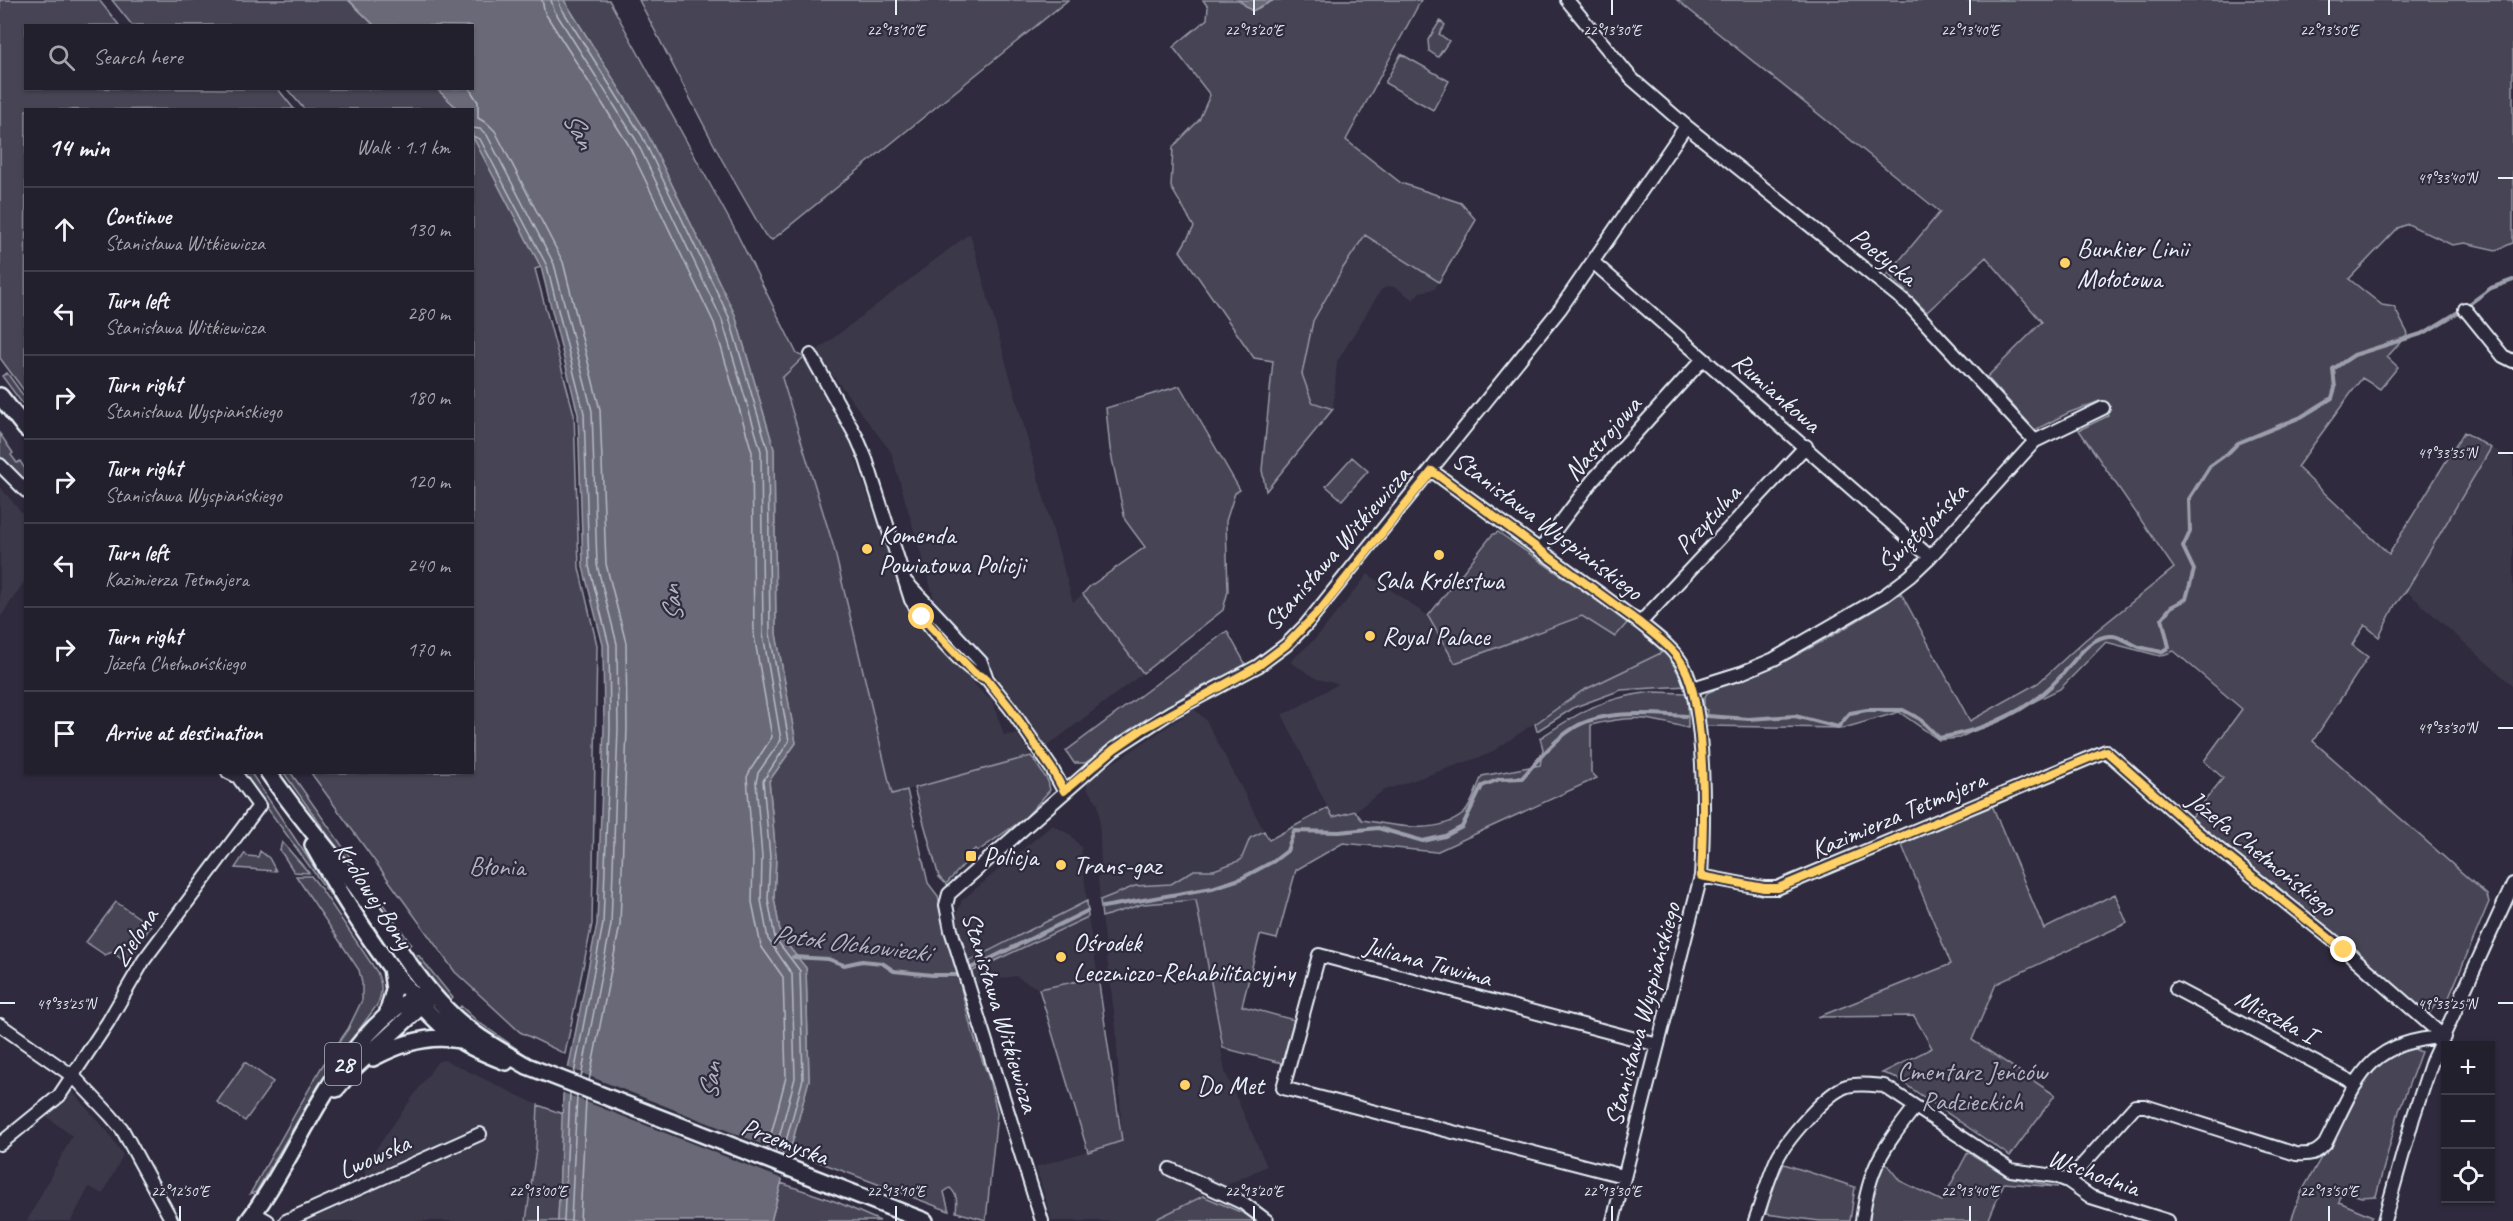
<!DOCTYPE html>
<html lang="en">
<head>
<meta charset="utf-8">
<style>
	body { margin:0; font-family:Caveat,sans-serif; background:#2b2836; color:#f1f3f6 }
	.controls { position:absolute; right:18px; bottom:18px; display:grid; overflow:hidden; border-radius:0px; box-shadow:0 2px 4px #0004 }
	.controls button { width:54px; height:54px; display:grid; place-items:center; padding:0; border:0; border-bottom:2px solid #403e4a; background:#23202e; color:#f1f3f6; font:30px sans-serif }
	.stop { position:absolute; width:18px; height:18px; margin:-14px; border:4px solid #ffd166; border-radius:50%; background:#fff }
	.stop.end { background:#ffd166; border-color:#fff; box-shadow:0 2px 6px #0008 }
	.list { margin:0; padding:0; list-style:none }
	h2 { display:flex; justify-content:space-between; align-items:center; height:78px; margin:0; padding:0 24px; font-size:26px }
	h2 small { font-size:20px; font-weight:400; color:#a3a3aa }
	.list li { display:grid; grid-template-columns:39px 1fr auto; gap:18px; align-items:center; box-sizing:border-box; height:84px; padding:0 24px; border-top:2px solid #403e4a }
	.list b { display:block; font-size:22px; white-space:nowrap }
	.list p { margin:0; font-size:20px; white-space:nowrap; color:#a3a3aa }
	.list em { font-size:20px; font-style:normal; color:#a3a3aa }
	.icon { flex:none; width:33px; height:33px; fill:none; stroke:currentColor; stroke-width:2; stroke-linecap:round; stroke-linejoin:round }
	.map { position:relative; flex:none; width:2513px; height:1221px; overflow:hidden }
	.search { position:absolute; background:#23202e; box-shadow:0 2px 4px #0004; left:24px; top:24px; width:450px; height:66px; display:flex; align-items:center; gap:15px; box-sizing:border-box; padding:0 21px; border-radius:0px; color:#a3a3aa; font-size:22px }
	.panel { position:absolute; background:#23202e; box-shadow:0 2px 4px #0004; left:24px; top:108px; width:450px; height:666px; border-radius:0px }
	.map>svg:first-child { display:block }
	.built { fill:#3b3749 }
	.green { fill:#464455; stroke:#979aa6; stroke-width:1.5 }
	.water { fill:#696978; stroke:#9c9fab; stroke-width:1.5 }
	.pier { fill:#2f2a3d }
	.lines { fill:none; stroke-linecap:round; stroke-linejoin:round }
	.shore { stroke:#b5bbc5; stroke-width:1.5 }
	.stream { stroke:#9c9fab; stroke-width:4 }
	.minor-casing { stroke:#e8f1f8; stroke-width:16 }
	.major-casing { stroke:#e8f1f8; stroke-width:20 }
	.minor { stroke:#2f2a3d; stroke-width:12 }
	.major { stroke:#2f2a3d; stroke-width:15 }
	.route { stroke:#ffd166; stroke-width:8 }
	.ticks { fill:none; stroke:#e8f1f8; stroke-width:2 }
	.poi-dot { fill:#ffd166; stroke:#2f2a3d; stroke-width:2 }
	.labels { text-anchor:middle; stroke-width:4.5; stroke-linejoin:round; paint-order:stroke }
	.shield { fill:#2f2a3d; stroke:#b0b5c0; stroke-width:1.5 }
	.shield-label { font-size:24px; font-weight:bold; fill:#e8f1f8 }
	.poi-label { font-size:26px; fill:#e8f1f8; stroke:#2f2a3d; text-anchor:start }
	.street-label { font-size:26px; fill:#e8f1f8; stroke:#2f2a3d }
	.park-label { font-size:26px; fill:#afb4bf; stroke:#2f2a3d }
	.water-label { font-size:27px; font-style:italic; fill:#afb4be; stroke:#2f2a3d }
	.ticks-label { font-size:15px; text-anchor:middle; fill:#e8f1f8; stroke:#2f2a3d; stroke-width:4.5; stroke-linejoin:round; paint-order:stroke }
</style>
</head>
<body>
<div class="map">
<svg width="2513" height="1221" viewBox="0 0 2513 1221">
	<rect width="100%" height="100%" fill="#2f2a3d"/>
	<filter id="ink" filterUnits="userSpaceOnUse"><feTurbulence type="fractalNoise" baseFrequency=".0167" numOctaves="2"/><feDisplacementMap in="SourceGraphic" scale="12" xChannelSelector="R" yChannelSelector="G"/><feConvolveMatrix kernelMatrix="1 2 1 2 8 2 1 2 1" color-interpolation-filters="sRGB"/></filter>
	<g filter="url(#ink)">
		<path class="built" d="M970 233 1073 602 1083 594 1143 673 1045 748 993 670 937 609 891 452 815 352Z
			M1366 234 1439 282 1435 289 1420 292 1413 300 1397 288 1388 286 1381 290 1337 362 1333 409 1312 402 1302 374 1313 321 1343 268Z
			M807 358 842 419 910 619 919 627 988 698 991 697 1004 735 1017 734 1031 756 892 794 834 548 782 377Z
			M2491 448 2513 458V686L2406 591Z
			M0 487 25 516 26 579 0 618Z
			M1368 574 1428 616 1455 663 1583 615 1614 637 1628 622 1665 651 1582 691 1489 754 1383 791 1355 811 1332 817 1282 714 1291 711 1338 684 1317 679 1290 662 1317 637Z
			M1194 709 1206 720 1264 831 1250 838 1241 860 1214 870H1194L1171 884 1135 886 1100 900 1098 878 1101 871 1099 812 1098 803 1087 789V780Z
			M1052 825 1071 835 1081 847 1087 901 967 962 957 933 956 915 962 900Z
			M1197 899 1225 1072 1267 1166 1152 1221H1052L1036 1167 1122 1140 1116 1029 1102 917 1143 904Z
			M1088 917 1098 977 1039 989 1015 976 977 984 971 972Z
			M445 1060 538 1105 536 1149 526 1221H306L372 1192 364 1172 373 1153 438 1061Z
			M70 1089 108 1132 123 1155 103 1194 89 1187 71 1221H27L72 1136 43 1114Z"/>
		<path class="green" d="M0 0H99L119 25 26 26V88L278 89 294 109 26 110 25 392 0 358Z
			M112 0H348L374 25H132Z
			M564 0H609L734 228 797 354 804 357 782 378 834 548 892 794 907 790 928 883 938 896 971 1028 989 1079 997 1113 986 1220 956 1212C957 1203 958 1195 950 1188L944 1192 949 1211 790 1151 809 1080 806 968 781 937 774 898 776 857 769 781 796 743 776 634 774 449 735 315 647 133Z
			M639 0H1068L772 240 765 235 722 160Z
			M1203 0H1239L1252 11 1274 0H1421L1346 140 1401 183 1461 203 1476 220 1439 282 1365 235 1343 268 1313 321 1302 374 1312 402 1333 409 1266 491 1262 470 1273 361 1254 358 1180 251 1194 227 1171 187 1173 147 1199 120 1210 95 1173 47 1207 19 1208 7Z
			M1677 0H2513V243L2496 250 2465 243 2452 245 2408 224 2398 228 2349 279 2382 305 2394 307 2408 334 2387 357 2398 367 2380 389 2362 378 2297 467 2389 554 2464 432 2491 448 2406 591 2395 605 2379 637 2365 625 2352 645 2368 657 2313 741 2487 895 2489 902 2445 1007 2437 1003 2426 1017 2340 938 2191 818 2223 778 2204 761 2242 709 2174 651 2160 656 2106 642 2060 689 1959 738 1939 740 1899 712 1844 728 1704 726 1707 710 1704 709V699L1707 693 1714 690 1713 687C1778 672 1845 629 1901 593L1970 721 2038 683 2085 640 2174 568 2079 430 2108 416 2100 401 2068 413 2035 430 1987 377 2042 322 1986 257 1927 312 1888 274 1940 212Z
			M1440 21 1445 25 1439 34 1449 41 1438 57 1429 51 1428 40Z
			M1401 54 1449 81 1433 110 1385 83Z
			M287 89H437L458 109H304Z
			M473 137 541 267 535 269 574 414 579 568 597 645 592 924 565 1054 520 1032 455 972 311 773 472 772Z
			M7 373 25 398V407L2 376Z
			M1180 386 1240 490 1235 493 1226 521 1228 591 1223 610 1143 673 1083 594 1089 587 1145 547 1125 520 1110 449 1106 408Z
			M0 434 13 453 11 455 17 463 20 461 25 469V486L0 459Z
			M1352 457 1368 471 1342 500 1326 486Z
			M1498 532 1628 622 1615 637 1582 616 1455 663 1428 616 1492 535Z
			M1227 631 1247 667 1192 691 1085 763H1074L1066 751Z
			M1665 651 1686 686 1621 690 1575 707 1537 731 1535 724 1582 691Z
			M1652 692 1685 693 1688 696V728C1647 718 1633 714 1591 725V772L1597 778 1436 852 1343 843 1296 870 1277 939 1260 935 1242 1006 1294 1020 1282 1063 1223 1048 1196 900 1143 904 1102 917 1100 900 1135 886 1171 884 1194 870H1214L1241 860 1250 838 1264 831 1269 840 1328 808 1333 817 1355 811 1362 820C1394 825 1436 836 1463 814 1472 806 1477 786 1482 776L1540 765 1543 749 1540 738C1581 711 1602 698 1652 692Z
			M1031 756 1048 781 1050 790 1025 818 978 851 975 849 965 858 967 861 946 884 939 877 914 788Z
			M242 773H251L380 965 378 966 331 896Z
			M284 773H291L411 944 407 947Z
			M1992 805 2044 929 2115 894 2127 923 1996 984 1972 1040 2055 1095 2010 1156 1893 1076 1882 1073 1932 1048 1914 1016 1818 1017 1951 964 1901 843Z
			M282 842 309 873 294 872 280 850Z
			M260 851 269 858 276 871 235 868 245 853 247 856 258 857Z
			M296 876H311L319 886 377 972C382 984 383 993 377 1005L318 1086 256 1192 250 1194 321 1068 348 1029 362 1000V983L359 970Z
			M1087 901 1088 917 971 972 967 962Z
			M116 902 151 926 127 963 112 952 105 955 86 942Z
			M415 955 419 956 453 998 449 1002 413 956Z
			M1098 977 1122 1141 1088 1152 1039 989Z
			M461 1006 477 1021 529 1057 490 1036 457 1010Z
			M2410 1047 2421 1052 2399 1111 2376 1196 2361 1197 2342 1190 2339 1202 2372 1216 2370 1221H2291L2301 1193 2370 1071 2389 1057Z
			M245 1062 273 1082 245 1121 217 1102Z
			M538 1105 563 1114 558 1221H526L536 1149Z
			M1968 1152 2009 1177 2058 1187 2004 1183 1988 1221H1868L1874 1180 1885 1162 1900 1181 1942 1201Z
			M1784 1164 1855 1187 1850 1221H1820L1766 1214 1772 1189Z
			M781 1183 837 1202 880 1221H771Z
			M1203 1196 1245 1214 1255 1221H1152Z"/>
		<path class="water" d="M349 0H564L647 133 735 315 774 449 776 634 796 743 769 781 776 857 774 898 781 937 806 968 809 1080 771 1221H558L563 1095 597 924 604 728 603 645 583 567 578 414 541 267 473 137 472 110 458 109 437 89 472 88V26L374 25Z
			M1239 0H1274L1252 11Z"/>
		<path class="pier" d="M566 1067 792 1156 785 1180 561 1092Z"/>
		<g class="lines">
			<path class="shore" d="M542 0 545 13 628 144 714 323 752 452 754 635 772 737 751 769 747 777 753 857 752 902 761 946 783 977 786 1077 767 1150
				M551 0 554 10 636 140 722 320 761 451 763 634 781 740 758 773 756 782 762 857 761 900 768 939 792 974 795 1078 775 1153
				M559 0 560 6 642 136 729 317 768 450 770 634 789 741 763 781 770 857 768 899 775 938 800 971 803 1079 782 1156
				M469 88 478 102V118L488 124 495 131 563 262 600 410 606 564 626 643 627 728 620 925 589 1081
				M472 128 480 129 487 135 554 264 592 411 597 565 617 644 618 728 611 925 581 1077
				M472 136 480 139 547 266 584 413 589 566 609 645 610 728 603 924 574 1074
				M564 1221 570 1092
				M571 1221 577 1095
				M580 1221 586 1099"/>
			<path class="stream" d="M1707 716 1749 719 1795 716 1838 727 1850 713 1867 710H1903L1920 719 1939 738C1986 730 2028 712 2060 677 2074 662 2090 634 2113 636 2122 637 2131 644 2139 647 2146 649 2154 650 2161 652L2169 647 2162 618 2171 607 2186 599 2194 570 2183 547 2190 532 2189 499 2210 466 2228 453 2238 443 2301 417 2332 398 2335 388 2333 369 2354 355 2424 333 2460 311 2491 288 2513 280
				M1103 907 1212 888 1240 879 1274 861 1287 851 1294 831 1339 832 1378 828 1423 841 1445 836 1462 827 1482 786 1500 779 1522 778C1537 761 1553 741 1572 729 1602 709 1651 714 1686 716
				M793 957 828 959 844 965 862 961 882 963 894 971 932 975H956
				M967 970 1087 911"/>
			<defs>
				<path id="minor" d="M1686 126 1908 304 2035 441
					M1594 263 1930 557
					M2465 309 2503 356 2513 361
					M811 355 857 438 866 459 911 600C925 622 964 671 987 679
					M0 465 26 491
					M1432 471 1640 623C1656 636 1673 648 1683 665 1707 708 1704 825 1701 876L1613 1221
					M1540 550 1593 480 1703 359
					M907 583 981 662 987 679 1011 709 1052 769 1064 791
					M1640 623 1806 446
					M1693 688 1741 673 1774 659 1885 595 1910 576 1930 557 2035 441 2103 408
					M1701 876 1764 888H1777L2106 751 2196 831 2345 950 2444 1037
					M2176 989 2356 1084
					M0 1025 74 1077 110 1115 122 1129 172 1221
					M0 1144 59 1096 108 1022 144 960 259 806 238 777 228 772
					M1170 1169 1243 1203 1267 1221
					M1623 1176 1283 1088 1319 955 1658 1045
					M2068 1181 2135 1106H2145L2296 1154C2310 1155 2316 1154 2325 1144 2357 1082 2364 1041 2444 1037
					M254 1213 268 1221
					M286 1221 480 1134
					M1042 1221 951 930 946 905 949 894 1114 749 1171 712 1258 666 1286 645 1305 626 1560 309 1686 126 1632 79 1567 0
					M1755 1221C1762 1201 1768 1179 1777 1159 1786 1140 1827 1092 1847 1086 1860 1083 1872 1085 1884 1086L2011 1170 2055 1176 2068 1181 2091 1197 2168 1221
					M1862 1221C1869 1167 1882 1150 1915 1107
					M2384 1221 2413 1118 2432 1061 2513 884"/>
				<path id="major" d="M0 396 26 429
					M268 772C295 812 326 847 355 885 385 926 412 975 448 1011 470 1034 500 1050 527 1066L925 1221
					M313 845C346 904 406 1003 461 1041 475 1050 491 1056 506 1062
					M387 1015 394 990 391 968
					M373 1058C399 1044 429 1034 459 1040
					M336 1089 354 1068 416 1011 421 994
					M248 1221C300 1152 326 1063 396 1008L405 1003 425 1002"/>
			</defs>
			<use href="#minor" class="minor-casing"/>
			<use href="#major" class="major-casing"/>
			<use href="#minor" class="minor"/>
			<use href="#major" class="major"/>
		</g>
	</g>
	<g class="lines" filter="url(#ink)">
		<path class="route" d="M922 617 974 673 987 679 1011 709 1052 769 1064 791 1114 749 1143 729 1258 666 1286 645 1321 609 1432 471 1640 623C1656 636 1673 648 1683 665 1707 708 1704 825 1701 876L1764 888H1778L2106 751 2196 831 2344 950"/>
	</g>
	<path class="ticks" d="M896 0V15M1254 0V15M1612 0V15M1970 0V15M2329 0V15M2498 178H2513M2498 453H2513M2498 728H2513M0 1003H15M2498 1003H2513M180 1206V1221M538 1206V1221M896 1206V1221M1254 1206V1221M1612 1206V1221M1970 1206V1221M2329 1206V1221"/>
	<g class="poi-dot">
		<circle cx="2065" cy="263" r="6"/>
		<circle cx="867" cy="549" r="6"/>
		<circle cx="1439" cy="555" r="6"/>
		<circle cx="1370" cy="636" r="6"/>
		<rect x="965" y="850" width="12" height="12" rx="3"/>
		<circle cx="1061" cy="865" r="6"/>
		<circle cx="1061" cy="957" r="6"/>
		<circle cx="1185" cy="1085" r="6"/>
	</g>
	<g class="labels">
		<rect class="shield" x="325" y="1043" width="36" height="42" rx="4.5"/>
		<g class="shield-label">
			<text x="343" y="1072">28</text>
		</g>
		<g class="poi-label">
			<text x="2077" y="257">Bunkier Linii<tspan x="2077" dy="30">Mołotowa</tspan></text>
			<text x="879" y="543">Komenda<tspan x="879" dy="30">Powiatowa Policji</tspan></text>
			<text x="1439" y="589" text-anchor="middle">Sala Królestwa</text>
			<text x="1382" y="645">Royal Palace</text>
			<text x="983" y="865">Policja</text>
			<text x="1073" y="874">Trans-gaz</text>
			<text x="1073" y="951">Ośrodek<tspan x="1073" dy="30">Leczniczo-Rehabilitacyjny</tspan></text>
			<text x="1197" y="1094">Do Met</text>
		</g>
		<g class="street-label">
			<text transform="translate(1884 256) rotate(39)" y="9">Poetycka</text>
			<text transform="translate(1777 392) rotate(41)" y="9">Rumiankowa</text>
			<text transform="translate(1602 438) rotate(-49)" y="9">Nastrojowa</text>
			<text transform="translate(1707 519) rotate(-47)" y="9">Przytulna</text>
			<text transform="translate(1548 525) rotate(37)" y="9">Stanisława Wyspiańskiego</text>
			<text transform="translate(1922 527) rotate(-45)" y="9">Świętojańska</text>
			<text transform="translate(1336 548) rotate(-49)" y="9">Stanisława Witkiewicza</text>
			<text transform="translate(1898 814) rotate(-23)" y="9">Kazimierza Tetmajera</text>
			<text transform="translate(2262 853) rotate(39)" y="9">Józefa Chełmońskiego</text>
			<text transform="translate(374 895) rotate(57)" y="9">Królowej Bony</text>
			<text transform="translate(134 937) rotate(-57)" y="9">Zielona</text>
			<text transform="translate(1428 961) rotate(15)" y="9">Juliana Tuwima</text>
			<text transform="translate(1001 1012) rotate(73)" y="9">Stanisława Witkiewicza</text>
			<text transform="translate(1642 1014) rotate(-75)" y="9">Stanisława Wyspiańskiego</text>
			<text transform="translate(2276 1016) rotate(28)" y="9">Mieszka I</text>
			<text transform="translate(785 1141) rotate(21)" y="9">Przemyska</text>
			<text transform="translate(374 1156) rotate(-24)" y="9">Lwowska</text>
			<text transform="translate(2094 1172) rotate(20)" y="9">Wschodnia</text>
		</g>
		<g class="park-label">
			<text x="497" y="875">Błonia</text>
			<text x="1972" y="1080">Cmentarz Jeńców<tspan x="1972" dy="30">Radzieckich</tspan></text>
		</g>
		<g class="water-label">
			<text transform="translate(579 130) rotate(62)" y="9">San</text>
			<text transform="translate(672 604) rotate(-97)" y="9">San</text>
			<text transform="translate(851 943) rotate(7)" y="9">Potok Olchowiecki</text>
			<text transform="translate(710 1081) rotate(-84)" y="9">San</text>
		</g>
	</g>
	<g class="ticks-label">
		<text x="896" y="35">22°13'10"E</text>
		<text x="1254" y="35">22°13'20"E</text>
		<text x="1612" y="35">22°13'30"E</text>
		<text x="1970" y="35">22°13'40"E</text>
		<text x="2329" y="35">22°13'50"E</text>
		<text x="2447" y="183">49°33'40"N</text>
		<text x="2447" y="458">49°33'35"N</text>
		<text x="2447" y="733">49°33'30"N</text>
		<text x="66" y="1009">49°33'25"N</text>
		<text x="2447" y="1009">49°33'25"N</text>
		<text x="180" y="1196">22°12'50"E</text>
		<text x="538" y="1196">22°13'00"E</text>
		<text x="896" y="1196">22°13'10"E</text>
		<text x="1254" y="1196">22°13'20"E</text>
		<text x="1612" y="1196">22°13'30"E</text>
		<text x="1970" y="1196">22°13'40"E</text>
		<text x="2329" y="1196">22°13'50"E</text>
	</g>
</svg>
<div class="controls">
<button>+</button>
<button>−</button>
<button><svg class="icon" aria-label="locate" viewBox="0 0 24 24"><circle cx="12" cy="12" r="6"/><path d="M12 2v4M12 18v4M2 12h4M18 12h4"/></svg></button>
</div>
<div class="stop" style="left:922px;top:617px"></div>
<div class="stop end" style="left:2344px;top:950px"></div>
<div class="search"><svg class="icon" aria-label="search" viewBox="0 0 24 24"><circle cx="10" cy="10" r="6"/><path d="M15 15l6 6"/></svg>Search here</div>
<section class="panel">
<h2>14 min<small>Walk · 1.1 km</small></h2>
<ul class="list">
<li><svg class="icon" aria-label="ahead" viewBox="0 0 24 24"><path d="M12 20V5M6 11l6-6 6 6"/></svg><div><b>Continue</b><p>Stanisława Witkiewicza</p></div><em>130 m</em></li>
<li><svg class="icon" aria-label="left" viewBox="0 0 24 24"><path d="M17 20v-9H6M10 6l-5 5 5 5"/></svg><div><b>Turn left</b><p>Stanisława Witkiewicza</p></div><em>280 m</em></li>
<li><svg class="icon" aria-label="right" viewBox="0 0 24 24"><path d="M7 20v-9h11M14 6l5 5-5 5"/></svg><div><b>Turn right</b><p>Stanisława Wyspiańskiego</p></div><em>180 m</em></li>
<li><svg class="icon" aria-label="right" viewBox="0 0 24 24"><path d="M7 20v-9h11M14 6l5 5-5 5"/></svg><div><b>Turn right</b><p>Stanisława Wyspiańskiego</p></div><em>120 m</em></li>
<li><svg class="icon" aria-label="left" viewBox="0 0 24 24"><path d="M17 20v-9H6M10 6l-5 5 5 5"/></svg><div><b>Turn left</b><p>Kazimierza Tetmajera</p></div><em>240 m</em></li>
<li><svg class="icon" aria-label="right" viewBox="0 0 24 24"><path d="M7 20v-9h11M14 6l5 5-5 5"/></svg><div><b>Turn right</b><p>Józefa Chełmońskiego</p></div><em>170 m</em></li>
<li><svg class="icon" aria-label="arrive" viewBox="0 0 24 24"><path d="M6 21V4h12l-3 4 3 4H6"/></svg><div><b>Arrive at destination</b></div></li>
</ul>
</section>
</div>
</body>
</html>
